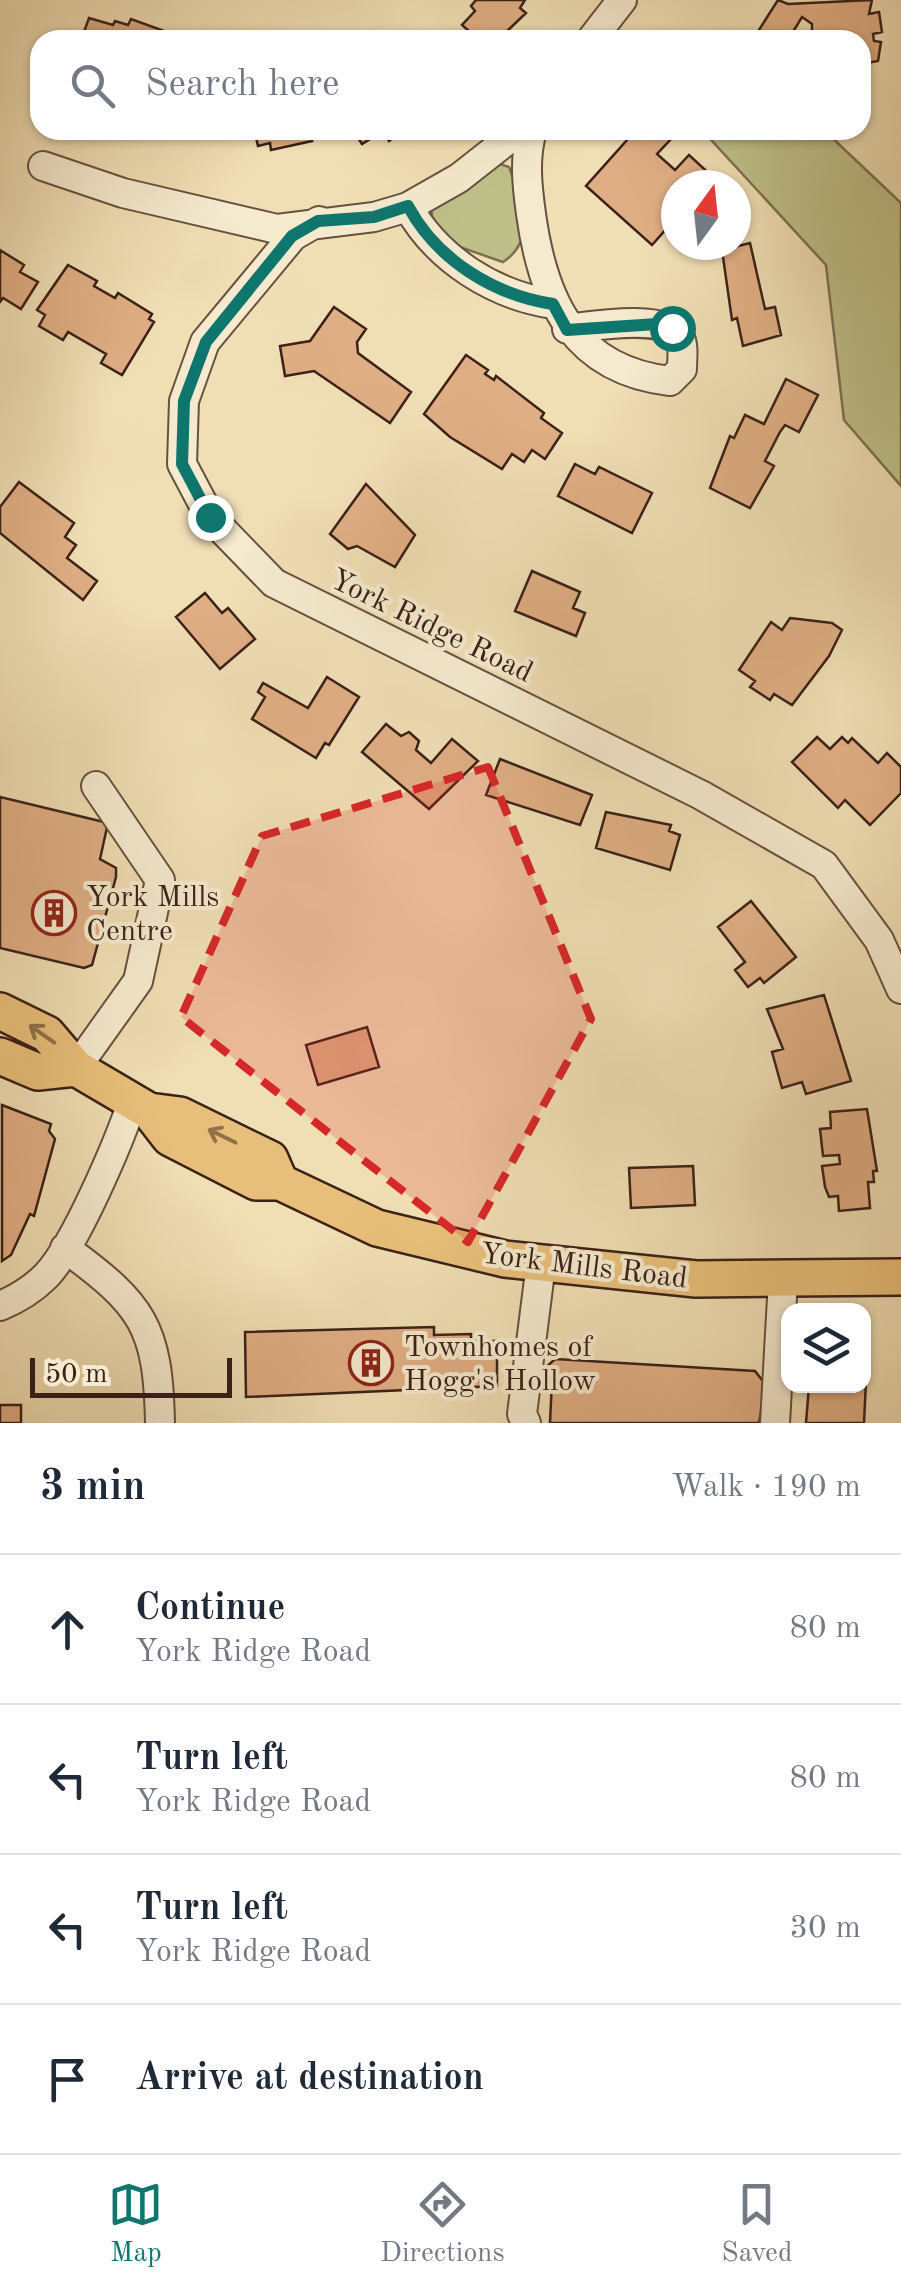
<!DOCTYPE html>
<html lang="en">
<head>
<meta charset="utf-8">
<style>
	body { margin:0; font-family:"Old Standard TT",serif; background:#f6f6f7; color:#1f2937 }
	.controls { position:absolute; right:30px; bottom:30px; display:grid; overflow:hidden; border-radius:20px; box-shadow:0 2px 8px #0004 }
	.controls button { width:90px; height:90px; display:grid; place-items:center; padding:0; border:0; border-bottom:2px solid #e0e1e3; background:#fff; color:#1f2937; font:50px sans-serif }
	.compass { position:absolute; left:661px; top:170px; width:90px; height:90px; border-radius:50%; background:#fff; box-shadow:0 2px 8px #0004; rotate:15deg }
	.scale { position:absolute; left:30px; bottom:25px; width:202px; box-sizing:border-box; padding-left:10px; border:5px solid #3b2118; border-top:0; font-size:28px; line-height:35px; white-space:nowrap; color:#3b2118; -webkit-text-stroke:8px #f5eace; paint-order:stroke }
	.stop { position:absolute; width:30px; height:30px; margin:-22px; border:8px solid #0f766e; border-radius:50%; background:#fff }
	.stop.end { background:#0f766e; border-color:#fff; box-shadow:0 2px 10px #0008 }
	.list { margin:0; padding:0; list-style:none }
	h2 { display:flex; justify-content:space-between; align-items:center; height:130px; margin:0; padding:0 40px; font-size:42px }
	h2 small { font-size:32px; font-weight:400; color:#747a83 }
	.list li { display:grid; grid-template-columns:65px 1fr auto; gap:30px; align-items:center; box-sizing:border-box; height:150px; padding:0 40px; border-top:2px solid #e0e1e3 }
	.list b { display:block; font-size:38px; white-space:nowrap }
	.list p { margin:0; font-size:32px; white-space:nowrap; color:#747a83 }
	.list em { font-size:32px; font-style:normal; color:#747a83 }
	.icon { flex:none; width:55px; height:55px; fill:none; stroke:currentColor; stroke-width:2; stroke-linecap:round; stroke-linejoin:round }
	.map { position:relative; flex:none; width:901px; height:1423px; overflow:hidden }
	.search { position:absolute; background:#fff; box-shadow:0 2px 8px #0004; left:30px; right:30px; top:30px; height:110px; display:flex; align-items:center; gap:25px; box-sizing:border-box; padding:0 35px; border-radius:30px; color:#747a83; font-size:38px }
	.sheet { height:730px; background:#fff }
	nav { display:flex; justify-content:space-around; align-items:center; box-sizing:border-box; height:140px; border-top:2px solid #e0e1e3; background:#fff; font-size:28px; color:#747a83 }
	nav a { display:grid; justify-items:center; gap:5px }
	nav .on { color:#0f766e }
	.map>svg:first-child { display:block }
	.green { fill:#bfc089; stroke:#7d7050; stroke-width:2.5 }
	.building { fill:#e0ae84; stroke:#3b2118; stroke-width:2.5 }
	.lines { fill:none; stroke-linecap:round; stroke-linejoin:round }
	.minor-casing { stroke:#68503f; stroke-width:32 }
	.major-casing { stroke:#3b2118; stroke-width:40 }
	.minor { stroke:#f5eace; stroke-width:28 }
	.major { stroke:#e8bf7a; stroke-width:35 }
	.oneway { stroke:#927049 }
	.route { stroke:#0f766e; stroke-width:12 }
	.marked { fill:#d62828; fill-opacity:0.2; stroke:#d62828; stroke-width:8; stroke-dasharray:20 12; stroke-linejoin:round }
	.labels { text-anchor:middle; stroke-width:8; stroke-linejoin:round; paint-order:stroke }
	.street-label { font-size:30px; fill:#3b2118; stroke:#f5eace }
	.poi-label { font-size:30px; fill:#3b2118; stroke:#f5eace; text-anchor:start }
</style>
</head>
<body>
<div class="map">
<svg width="901" height="1423" viewBox="0 0 901 1423">
	<rect width="100%" height="100%" fill="#f0deb4"/>
	<filter id="stains"><feTurbulence type="fractalNoise" baseFrequency=".002" numOctaves="4"/><feColorMatrix values="0 0 0 0 .2 0 0 0 0 .09 0 0 0 0 .02 0 0 0 .5 -.17"/></filter>
	<radialGradient id="worn" r=".72"><stop offset=".6" stop-color="#630" stop-opacity="0"/><stop offset="1" stop-color="#630" stop-opacity=".3"/></radialGradient>
	<path class="green" d="M702 130H824L901 203V486L844 420 826 265Z
		M494 162 509 167C522 201 537 240 503 262L434 238 431 205Z"/>
	<path class="building" d="M476 0H525L520 8 526 13 503 35 499 32 492 40H479L462 25 475 11 471 6Z
		M778 0 788 4 872 0 869 14 879 12 882 32 873 34 874 41 881 42 878 61 861 64V40H812V24L802 17 788 40H768L757 33Z
		M89 18 113 25 115 21 128 25 131 19 189 40H81Z
		M240 130H323V132L310 135 312 141 271 150 270 143 258 146 255 133Z
		M353 130H397L399 134 389 141 383 131 362 144Z
		M636 130H661L671 139 657 154 675 170 689 155 713 177 706 185H676V218L652 245 586 186Z
		M750 243 765 309 775 307 781 335 743 346 737 318 732 320 722 250Z
		M0 250 24 265 20 272 38 282 21 309 3 298 0 302Z
		M68 265 97 281 94 286 115 298 118 293 152 314 149 319 154 322 122 375 101 363 106 354 68 332 63 340 39 326 45 315 37 310Z
		M334 307 366 329 357 342 358 353 411 392 390 423 314 371 285 376 280 346 310 341Z
		M466 355 488 370 485 374 494 380 496 376 544 413 541 418 562 433 545 459 532 450 524 462 512 454 502 469 450 437 424 414Z
		M786 379 818 395 799 432 785 425 780 432 765 461 774 466 750 508 710 488 730 436 734 438 745 415 764 424Z
		M575 464 595 474 599 467 652 493 632 533 558 496Z
		M19 482 74 523 65 537 76 545 67 558 97 581 83 600 0 533V507Z
		M366 484 415 535 395 567 357 546 348 549 330 534Z
		M532 571 580 592 573 608 585 613 576 636 515 611Z
		M205 593 222 613 228 608 255 639 220 669 176 617Z
		M790 618 832 623 842 630 829 656 792 705 774 694 770 700 750 687 755 681 739 670 771 622 782 630Z
		M327 677 359 697 329 745 325 743 316 758 252 719 265 697 258 692 263 683 308 708Z
		M386 724 401 736 409 732 419 741 416 750 431 763 452 739 478 761 429 809 362 752Z
		M817 737 830 749 842 737 848 743 852 738 878 763 887 753 901 767V793L870 825 845 800 838 808 792 762Z
		M500 759 592 795 580 825 486 795Z
		M0 797 108 823 100 859 116 868V877L92 965 84 968 0 948Z
		M606 812 671 825 669 831 680 835 670 870 596 848Z
		M751 901 796 957 764 983 760 978 748 987 735 970 745 962 718 927Z
		M824 995 851 1081 806 1094 802 1082 782 1088 772 1052 783 1049 767 1009Z
		M367 1027 379 1067 318 1085 306 1045Z
		M2 1105 51 1124 49 1131 55 1139 34 1216 30 1214 11 1255 2 1261Z
		M867 1109 877 1171H873L874 1182H868L870 1208 839 1211 838 1196 829 1197 825 1187 822 1166 840 1164 839 1155 823 1156 820 1129 831 1128 830 1112Z
		M693 1166 695 1205 631 1208 629 1168Z
		M434 1327V1335L471 1334V1341H497V1386L246 1397 245 1332Z
		M555 1359 755 1371 766 1385 759 1423H550L552 1380 542 1371Z
		M864 1360H867L864 1423H806L809 1386H864Z
		M0 1405H21V1423H0Z"/>
	<g class="lines">
		<defs>
			<path id="minor" d="M591 40 622 0
				M532 130C524 159 527 185 531 214 543 301 574 370 670 381L682 369C682 359 684 346 680 338 667 313 592 326 567 329
				M43 166 123 193 277 229 374 217 408 207 459 178 520 130
				M408 207C438 260 494 295 553 304
				M319 221 293 236 205 342 184 401 182 464 210 517 274 583 701 795 824 865 879 940 901 989
				M76 1068 138 981 160 880 96 786
				M65 1248C143 1305 158 1326 160 1423
				M0 1306C17 1299 33 1289 46 1276 75 1246 119 1142 133 1100
				M526 1423 522 1414 541 1264
				M775 1423 783 1280"/>
			<path id="major" d="M0 1011 47 1034 76 1068 149 1111 170 1138 256 1182H280L377 1228 505 1259 696 1279 901 1277
				M0 1056 38 1072 76 1068
				M149 1111 180 1115 270 1159 280 1182"/>
		</defs>
		<use href="#minor" class="minor-casing"/>
		<use href="#major" class="major-casing"/>
		<use href="#minor" class="minor"/>
		<use href="#major" class="major"/>
	</g>
	<defs><path id="oneway-shaft" d="M-6 0H5M1.5-3L5.5 0L1.5 3" fill="none" stroke-width="1.6" stroke-linecap="round" stroke-linejoin="round" transform="scale(2.5)"/></defs>
	<g class="oneway">
		<use href="#oneway-shaft" transform="translate(42 1034) rotate(-145)"/>
		<use href="#oneway-shaft" transform="translate(222 1136) rotate(-154)"/>
	</g>
	<g class="lines">
		<path class="route" d="M210 517 182 464 184 401 206 342 292 236 318 221 374 217 408 206C437 260 494 295 553 304L567 330 657 324 672 328"/>
	</g>
	<path class="marked" d="M488 767 591 1019 468 1242 181 1017 262 836Z"/>
	<defs>
		<symbol id="building-ring" viewBox="-11 -11 22 22"><circle r="9.5" fill="#f5eace" stroke="#8f2418" stroke-width="1.5"/><path d="M-4-6H4V6H1V3H-1V6H-4ZM-2.5-4.3h1.7v1.8h-1.7ZM.8-4.3h1.7v1.8H.8ZM-2.5-1h1.7V.8h-1.7ZM.8-1h1.7V.8H.8Z" fill="#8f2418"/></symbol>
	</defs>
	<g fill-rule="evenodd">
		<use href="#building-ring" x="29" y="888" width="50" height="50"/>
		<use href="#building-ring" x="346" y="1338" width="50" height="50"/>
	</g>
	<g class="labels">
		<g class="street-label">
			<text transform="translate(432 625) rotate(26)" y="10">York Ridge Road</text>
			<text transform="translate(584 1265) rotate(7)" y="10">York Mills Road</text>
		</g>
		<g class="poi-label">
			<text x="86" y="906">York Mills<tspan x="86" dy="34">Centre</tspan></text>
			<text x="404" y="1356">Townhomes of<tspan x="404" dy="34">Hogg's Hollow</tspan></text>
		</g>
	</g>
	<rect width="100%" height="100%" filter="url(#stains)"/>
	<rect width="100%" height="100%" fill="url(#worn)"/>
</svg>
<div class="controls">
<button><svg class="icon" aria-label="layers" viewBox="0 0 24 24"><path d="M12 4l9 5-9 5-9-5zM3 14l9 5 9-5"/></svg></button>
</div>
<svg class="compass" viewBox="-18 -18 36 36"><path d="M0-13l5 13h-10z" fill="#e53935"/><path d="M0 13l5-13h-10z" fill="#747a83"/></svg>
<div class="scale">50 m</div>
<div class="stop" style="left:672px;top:328px"></div>
<div class="stop end" style="left:210px;top:517px"></div>
<div class="search"><svg class="icon" aria-label="search" viewBox="0 0 24 24"><circle cx="10" cy="10" r="6"/><path d="M15 15l6 6"/></svg>Search here</div>
</div>
<section class="sheet">
<h2>3 min<small>Walk · 190 m</small></h2>
<ul class="list">
<li><svg class="icon" aria-label="ahead" viewBox="0 0 24 24"><path d="M12 20V5M6 11l6-6 6 6"/></svg><div><b>Continue</b><p>York Ridge Road</p></div><em>80 m</em></li>
<li><svg class="icon" aria-label="left" viewBox="0 0 24 24"><path d="M17 20v-9H6M10 6l-5 5 5 5"/></svg><div><b>Turn left</b><p>York Ridge Road</p></div><em>80 m</em></li>
<li><svg class="icon" aria-label="left" viewBox="0 0 24 24"><path d="M17 20v-9H6M10 6l-5 5 5 5"/></svg><div><b>Turn left</b><p>York Ridge Road</p></div><em>30 m</em></li>
<li><svg class="icon" aria-label="arrive" viewBox="0 0 24 24"><path d="M6 21V4h12l-3 4 3 4H6"/></svg><div><b>Arrive at destination</b></div></li>
</ul>
</section>
<nav>
<a class="on"><svg class="icon" aria-label="map" viewBox="0 0 24 24"><path d="M3 6l6-2 6 2 6-2v14l-6 2-6-2-6 2zM9 4v14M15 6v14"/></svg>Map</a>
<a><svg class="icon" aria-label="directions" viewBox="0 0 24 24"><path d="M12 3l9 9-9 9-9-9zM9 14v-3h6M13 9l2 2-2 2"/></svg>Directions</a>
<a><svg class="icon" aria-label="saved" viewBox="0 0 24 24"><path d="M7 4h10v16l-5-4-5 4z"/></svg>Saved</a>
</nav>
</body>
</html>
